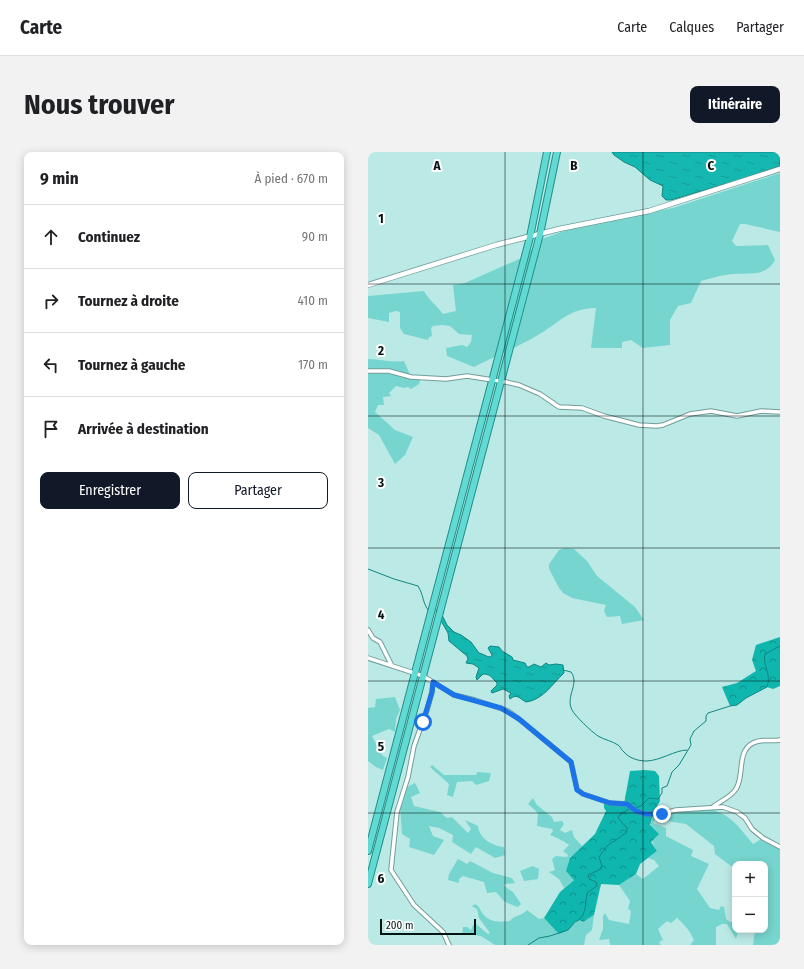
<!DOCTYPE html>
<html lang="fr">
<head>
<meta charset="utf-8">
<style>
	body { margin:0; font-family:"Fira Sans Condensed",sans-serif; background:#f2f2f2; color:#202124 }
	.controls { position:absolute; right:12px; bottom:12px; display:grid; overflow:hidden; border-radius:8px; box-shadow:0 2px 10px #0003 }
	.controls button { width:36px; height:36px; display:grid; place-items:center; padding:0; border:0; border-bottom:1px solid #e0e0e0; background:#fff; color:#202124; font:20px sans-serif }
	.scale { position:absolute; left:12px; bottom:10px; width:96px; box-sizing:border-box; padding-left:4px; border:2px solid #031312; border-top:0; font-size:11px; line-height:14px; white-space:nowrap; color:#031312; -webkit-text-stroke:3px #fff; paint-order:stroke }
	.stop { position:absolute; width:12px; height:12px; margin:-9px; border:3px solid #1a73e8; border-radius:50%; background:#fff }
	.stop.end { background:#1a73e8; border-color:#fff; box-shadow:0 1px 4px #0008 }
	.list { margin:0; padding:0; list-style:none }
	h2 { display:flex; justify-content:space-between; align-items:center; height:52px; margin:0; padding:0 16px; font-size:17px }
	h2 small { font-size:13px; font-weight:400; color:#757577 }
	.list li { display:grid; grid-template-columns:26px 1fr auto; gap:12px; align-items:center; box-sizing:border-box; height:64px; padding:0 16px; border-top:1px solid #e0e0e0 }
	.list b { display:block; font-size:15px; white-space:nowrap }
	.list em { font-size:13px; font-style:normal; color:#757577 }
	.actions { display:flex; gap:8px; padding:12px 16px }
	.actions a { flex:1; padding:9px 0; border:1px solid #111827; border-radius:8px; text-align:center; font-size:14px; color:#111827 }
	.actions .main { background:#111827; color:#fff }
	.icon { flex:none; width:22px; height:22px; fill:none; stroke:currentColor; stroke-width:2; stroke-linecap:round; stroke-linejoin:round }
	.map { position:relative; flex:none; width:412px; height:793px; overflow:hidden; border-radius:8px }
	header { display:flex; align-items:center; gap:24px; box-sizing:border-box; height:56px; padding:0 20px; background:#fff; border-bottom:1px solid #e0e0e0 }
	header strong { font-size:19px }
	nav { display:flex; gap:22px; margin-inline-start:auto; font-size:14px }
	.intro { display:flex; align-items:center; justify-content:space-between; box-sizing:border-box; height:96px; padding:0 24px }
	h1 { margin:0; font-size:28px }
	.button { padding:10px 18px; border-radius:8px; background:#111827; color:#fff; font-size:14px; font-weight:700 }
	main { display:flex; gap:24px; padding:0 24px }
	aside { flex:1; background:#fff; border-radius:8px; box-shadow:0 2px 10px #0003 }
	.map>svg:first-child { display:block }
	.green { fill:#76d6cf }
	.forest { fill:url(#forest-crowns) }
	.water { fill:url(#water-ripples); stroke:#108681 }
	.lines { fill:none; stroke-linecap:round; stroke-linejoin:round }
	.stream { stroke:#108681; stroke-width:1 }
	.minor-casing { stroke:#729e9a; stroke-width:5.5 }
	.tertiary-casing { stroke:#729e9a; stroke-width:6 }
	.trunk-casing { stroke:#268e88; stroke-width:8 }
	.minor { stroke:#fff; stroke-width:3.5 }
	.tertiary { stroke:#fff; stroke-width:4.5 }
	.trunk { stroke:#60dad3; stroke-width:6 }
	.route { stroke:#1a73e8; stroke-width:5 }
	.grid { fill:none; stroke:#031312; stroke-width:1; stroke-opacity:0.55 }
	.grid-label { font-size:13px; text-anchor:middle; font-weight:bold; fill:#031312; stroke:#fff; stroke-width:4; stroke-linejoin:round; paint-order:stroke }
</style>
</head>
<body>
<header>
<strong>Carte</strong>
<nav><a>Carte</a><a>Calques</a><a>Partager</a></nav>
</header>
<div class="intro"><h1>Nous trouver</h1><a class="button">Itinéraire</a></div>
<main>
<aside>
<h2>9 min<small>À pied · 670 m</small></h2>
<ul class="list">
<li><svg class="icon" aria-label="ahead" viewBox="0 0 24 24"><path d="M12 20V5M6 11l6-6 6 6"/></svg><div><b>Continuez</b></div><em>90 m</em></li>
<li><svg class="icon" aria-label="right" viewBox="0 0 24 24"><path d="M7 20v-9h11M14 6l5 5-5 5"/></svg><div><b>Tournez à droite</b></div><em>410 m</em></li>
<li><svg class="icon" aria-label="left" viewBox="0 0 24 24"><path d="M17 20v-9H6M10 6l-5 5 5 5"/></svg><div><b>Tournez à gauche</b></div><em>170 m</em></li>
<li><svg class="icon" aria-label="arrive" viewBox="0 0 24 24"><path d="M6 21V4h12l-3 4 3 4H6"/></svg><div><b>Arrivée à destination</b></div></li>
</ul>
<div class="actions"><a class="main">Enregistrer</a><a>Partager</a></div>
</aside>
<div class="map">
<svg width="412" height="793" viewBox="0 0 412 793">
	<defs>
		<pattern id="forest-crowns" width="20" height="18" patternUnits="userSpaceOnUse"><rect width="20" height="18" fill="#0eb6ae"/><path d="M2 6a3 3 0 1 1 6 0M12 15a3 3 0 1 1 6 0" fill="none" stroke="#0b938c"/></pattern>
		<pattern id="water-ripples" width="26" height="14" patternUnits="userSpaceOnUse"><rect width="26" height="14" fill="#15b8b0"/><path d="M2 4q2-2 4 0t4 0M15 11q2-2 4 0t4 0" fill="none" stroke="#129d96"/></pattern>
	</defs>
	<rect width="100%" height="100%" fill="#bbe9e5"/>
	<path class="green" d="M412 21V80L377 72H372L364 89 368 94 400 93 407 108C396 128 376 119 358 123 349 124 341 127 333 129L323 151 310 154 302 168V193L275 196 263 188 254 190V196H223L228 156C201 156 191 171 170 183 150 195 127 204 106 215L79 204 78 196 94 193 99 195 103 190 104 183 91 182 82 174 74 173 65 174 63 176 64 184 61 185 60 188 36 182 32 176V160L28 159 21 161V170L0 166V144L56 139C60 147 69 154 75 162L88 159 85 133 97 131 158 104 174 87 213 73 305 56Z
		M0 207C12 207 24 211 36 209L43 225 53 226 51 232 43 237 40 235 36 236 28 234 21 241 23 244 15 245 16 253H10L7 260 27 278 45 285 37 303 27 312 11 283 0 276Z
		M197 396 206 397 219 409 229 424 267 455 276 468 254 472 252 464 239 465 236 459 238 453 204 446 195 441 191 436 181 417V412L191 398Z
		M27 545 32 558 28 567 27 580 21 577 4 584 14 603 19 606 15 618 8 615 0 609V556L7 555 8 547Z
		M64 613 76 623H108L109 620 123 621 121 629 108 633 104 629 89 630 85 645 79 643 81 632 62 615Z
		M47 631 52 641 43 645 46 654 72 660 79 666 84 665 100 681 103 677 97 668 110 674C111 686 124 694 136 695L137 703 127 706 108 695 103 702 84 690 85 683 71 676 61 674 65 684 76 688 66 703 41 695 42 687 34 682 32 655 35 650 32 645 37 641V636Z
		M165 646 169 653 184 665 186 670 194 669 196 672 192 678 197 681 204 678 206 685 215 695 202 706 206 728 196 736 191 727 181 720 187 718 184 707 188 704 199 705 200 703 195 699 201 693C200 691 185 684 182 683L185 679 184 677 169 674 170 661 160 652Z
		M339 656C364 663 369 673 385 692L395 686 412 695V793H385L387 778H397V712H367V717L347 702 346 694 318 672 287 667 285 671 298 676V684L325 698 323 704 341 712 329 737 342 756 351 758 353 754 356 755 358 767 362 770H366L367 771V778H374L376 780H370L368 787 359 772H354L348 775V793H322L326 788C322 779 317 773 309 766L303 771 299 769 290 777 295 788 291 790 293 793H242L241 787 231 788 235 777V764L237 761 241 768 261 772 263 759 260 757 262 749 251 733 268 722 275 727 291 714 286 708 280 706 289 699C281 686 281 677 285 662L308 658Z
		M90 707 99 712 102 709 125 721 144 726 147 731 137 732 136 734 145 740 153 752 150 755 137 750 128 740 119 741 116 730 95 724 91 727V731L80 728 81 722Z
		M165 714 171 717 170 727 156 729 152 719Z
		M107 752C113 756 111 757 115 762 122 771 132 770 142 769 146 763 154 764 159 758L171 767 176 766 191 782 211 768 215 770 226 763 224 778 218 783 216 793H127L113 784 98 782H94L95 775H99L103 778 105 773 108 772 120 782 122 781 111 766 109 757 104 754Z"/>
	<path class="forest" d="M412 485V534L405 537 399 535 378 546 369 553 362 554 354 535 369 531 388 519 384 508 388 493Z
		M277 618 287 619 291 624 292 649 285 662 282 673 291 682 283 690 289 699 272 712 268 722 251 733 233 732 226 763 215 770 211 768 207 770 200 778 191 782 176 766 192 740 206 728 198 719 202 706 227 682 238 659 236 656V648L256 652 262 619Z"/>
	<path class="water" d="M244 0H412V14L367 29 303 48H298L294 44 295 34 282 28 267 15 256 10 246 3Z
		M69 457 74 458 76 460 74 463 79 473 86 480 93 483 103 490 111 501C116 502 118 505 123 505L124 503 120 496 122 494 131 495 134 499 144 505 145 508 157 511 159 515H161L166 512 173 515 178 511 181 513 188 512 195 513 196 521C184 532 175 548 158 550 152 547 149 541 142 547L141 544 143 541 135 537 124 541 123 539 129 533V531C124 526 123 522 115 522L109 528 108 525 111 516 105 512 98 511 100 507 99 504 81 489 80 481 68 460Z"/>
	<g class="lines">
		<path class="stream" d="M0 417 26 427 50 434C56 444 54 449 60 458
			M195 518 203 520C212 532 197 544 204 558 207 564 224 580 230 584 237 588 244 589 250 593 253 595 253 598 256 600 261 606 270 609 278 609 292 609 307 598 319 598
			M267 656 273 654 281 646 290 647 294 641V636L299 634 304 620 311 613 323 593 322 587 326 579 338 569V564L340 561 362 554 369 553 378 546 399 535C404 521 394 513 397 502L412 494
			M160 793 171 786 182 784 200 778 207 770 211 768 215 763 217 757 219 741 229 734 228 730 221 727 220 723 233 717 234 714 231 705 239 694 259 680V676L250 666 251 664 262 656"/>
		<defs>
			<path id="minor" d="M0 219H21L43 225 78 227 99 224 138 230 151 233 172 242 191 255 214 256 236 264 271 273 289 274 295 273 322 262 343 259 369 264 393 259 412 260
				M0 478 5 486 12 490 23 512
				M0 506 55 524 86 543 107 548 140 559 151 567 203 610 209 637 215 642 242 651 259 652 268 659 277 662H294L308 658 355 655 369 660 377 666 384 677 395 686 412 695
				M65 530 64 540 59 558 46 594 40 625 29 660 23 718 46 753 75 780 81 793
				M346 654C353 649 364 644 368 637 377 623 368 600 385 591 394 586 403 590 412 588"/>
			<path id="tertiary" d="M0 133 128 93 191 77 281 59 412 17"/>
			<path id="trunk" d="M0 699 162 85 179 0
				M0 732 172 82 189 0"/>
		</defs>
		<use href="#minor" class="minor-casing"/>
		<use href="#tertiary" class="tertiary-casing"/>
		<use href="#trunk" class="trunk-casing"/>
		<use href="#minor" class="minor"/>
		<use href="#tertiary" class="tertiary"/>
		<use href="#trunk" class="trunk"/>
	</g>
	<g class="lines">
		<path class="route" d="M55 570 64 540 65 530 86 543 133 556 151 567 203 610 209 638 215 642 242 651 259 652 268 659 277 662H294"/>
	</g>
	<path class="grid" d="M137 0V793M275 0V793M0 132H412M0 264H412M0 396H412M0 529H412M0 661H412"/>
	<g class="grid-label">
		<text x="69" y="18">A</text>
		<text x="206" y="18">B</text>
		<text x="343" y="18">C</text>
		<text x="13" y="71">1</text>
		<text x="13" y="203">2</text>
		<text x="13" y="335">3</text>
		<text x="13" y="467">4</text>
		<text x="13" y="599">5</text>
		<text x="13" y="731">6</text>
	</g>
</svg>
<div class="controls">
<button>+</button>
<button>−</button>
</div>
<div class="scale">200 m</div>
<div class="stop" style="left:55px;top:570px"></div>
<div class="stop end" style="left:294px;top:662px"></div>
</div>
</main>
</body>
</html>
